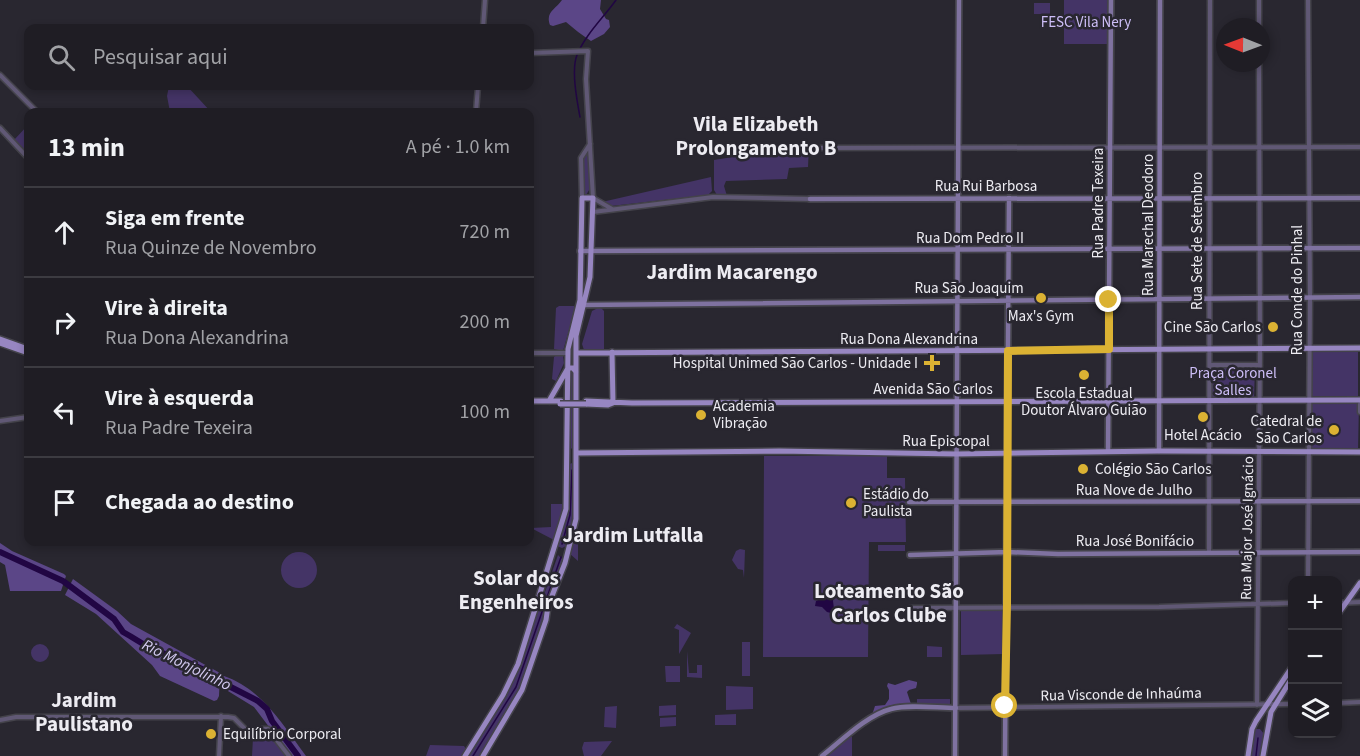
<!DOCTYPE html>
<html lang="pt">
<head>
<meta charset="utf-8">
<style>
	body { margin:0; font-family:"Source Sans 3",sans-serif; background:#2c2a31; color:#f1f3f6 }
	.controls { position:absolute; right:18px; bottom:18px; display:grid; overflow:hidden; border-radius:12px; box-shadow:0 3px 9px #0003 }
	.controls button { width:54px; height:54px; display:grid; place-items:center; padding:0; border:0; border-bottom:2px solid #3c3b41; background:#1f1d24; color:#f1f3f6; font:30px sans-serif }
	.compass { position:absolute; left:1216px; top:18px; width:54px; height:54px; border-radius:50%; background:#1f1d24; box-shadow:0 3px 9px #0003; rotate:271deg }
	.stop { position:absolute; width:18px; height:18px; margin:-14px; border:4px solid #dbb233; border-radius:50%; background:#fff }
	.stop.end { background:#dbb233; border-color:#fff; box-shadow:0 2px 6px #0008 }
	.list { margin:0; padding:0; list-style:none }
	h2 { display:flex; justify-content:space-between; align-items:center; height:78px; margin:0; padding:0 24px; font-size:26px }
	h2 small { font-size:20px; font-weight:400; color:#a1a2a6 }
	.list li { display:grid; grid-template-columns:39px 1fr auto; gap:18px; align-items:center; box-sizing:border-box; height:90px; padding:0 24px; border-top:2px solid #3c3b41 }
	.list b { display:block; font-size:22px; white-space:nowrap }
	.list p { margin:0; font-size:20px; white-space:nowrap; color:#a1a2a6 }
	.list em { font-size:20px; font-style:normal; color:#a1a2a6 }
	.icon { flex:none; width:33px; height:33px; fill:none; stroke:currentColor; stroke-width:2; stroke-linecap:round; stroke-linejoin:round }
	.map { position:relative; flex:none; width:1360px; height:756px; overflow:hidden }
	.search { position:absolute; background:#1f1d24; box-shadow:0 3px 9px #0003; left:24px; top:24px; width:510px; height:66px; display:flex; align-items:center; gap:15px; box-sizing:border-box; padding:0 21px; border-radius:12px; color:#a1a2a6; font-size:22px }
	.panel { position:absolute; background:#1f1d24; box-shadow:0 3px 9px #0003; left:24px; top:108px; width:510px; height:438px; border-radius:12px }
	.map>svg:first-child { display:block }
	.green { fill:#443466 }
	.forest { fill:#5b4687 }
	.water { fill:#210643 }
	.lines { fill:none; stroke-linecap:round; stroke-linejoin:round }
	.stream { stroke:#210643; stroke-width:1.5 }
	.river { stroke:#210643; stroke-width:6 }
	.tertiary-casing { stroke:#44434b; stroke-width:7 }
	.secondary-casing { stroke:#44434b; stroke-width:8 }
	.primary-casing { stroke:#44434b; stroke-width:8 }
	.tertiary { stroke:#605875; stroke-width:4 }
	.secondary { stroke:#7f72a0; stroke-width:4.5 }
	.primary { stroke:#9786c1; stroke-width:5 }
	.primary-bridge-casing { stroke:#44434b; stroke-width:8; stroke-linecap:butt }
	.primary-bridge { stroke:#9786c1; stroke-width:5 }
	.route { stroke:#dbb233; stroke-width:8 }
	.poi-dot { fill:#dbb233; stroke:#292730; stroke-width:2 }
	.labels { text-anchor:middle; stroke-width:5; stroke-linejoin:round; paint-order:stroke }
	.park-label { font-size:15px; fill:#cdbef7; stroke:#292730 }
	.street-label { font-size:15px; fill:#edecf2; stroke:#292730 }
	.poi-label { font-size:15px; fill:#edecf2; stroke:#292730; text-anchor:start }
	.water-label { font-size:16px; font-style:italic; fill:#d3caf0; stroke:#292730 }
	.district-label { font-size:21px; font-weight:bold; fill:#edecf2; stroke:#292730 }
</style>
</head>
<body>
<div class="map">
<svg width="1360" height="756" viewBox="0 0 1360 756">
	<rect width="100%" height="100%" fill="#292730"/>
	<path class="green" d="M1064 0H1108L1107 44H1064Z
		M1034 3H1050V14H1034Z
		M169 86H187L211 112H170L167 96Z
		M28 125V152L14 140Z
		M809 145 808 167 789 168 787 179 726 181 724 186 727 196 717 195 714 190V160Z
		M588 152 591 187 586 195 584 193 582 161Z
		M711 177 712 191 708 195 611 206 602 202Z
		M559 306H574L575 309 563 351 554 349 556 308Z
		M600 307 604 311V350H584L582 344 592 311Z
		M1312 350H1358V396H1312Z
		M558 354 563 356 564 363 556 381 552 379 554 357Z
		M1212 366 1255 367 1254 398 1212 397Z
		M571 371 574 375 573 450 571 448Z
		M1311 402 1359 403 1358 450H1311Z
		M764 456H887V478H905L906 542H869L868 657H763Z
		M572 463 575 514 566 546 562 548 557 546 568 508 570 464Z
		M551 504H563V512L554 540 531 528 551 527Z
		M576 527 578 528V561L569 553Z
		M878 545H905V551H878Z
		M740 549 745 550 744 578 743 570 738 569 732 560 736 551Z
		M281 570a18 18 0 1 1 36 0a18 18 0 1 1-36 0Z
		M558 555 564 561 544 615 522 685 479 756H467L514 680Z
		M961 611H1004L1006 613 1004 654 961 655Z
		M677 624 691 633 679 654V630L674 628Z
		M742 642H750V676H742Z
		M31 653a9 9 0 1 1 18 0a9 9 0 1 1-18 0Z
		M927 646 942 647V657H927Z
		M687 651 689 673H697V665H702V678L687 677Z
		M665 666H680V682H666Z
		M726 686 753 687V709L726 710Z
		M917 699H950V704L917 705Z
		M676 705V715L659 716V706Z
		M617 706 616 728 604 727 605 707Z
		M736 714V725H715V715Z
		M676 717V726L660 727V718Z
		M1256 729H1260L1264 734 1261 756H1250L1254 731Z
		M264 730 270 732 287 756H252L253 738Z
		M850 737H852V756H828Z
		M612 741 601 756H584L582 748 584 742Z
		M430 745 464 746 466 749 461 756H426Z"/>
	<path class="forest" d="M562 0H601L600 9 606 19 609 20 610 27 604 34 591 41C582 35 574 29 566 22L553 26 550 25C545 12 556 9 562 0Z
		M0 543 12 551 64 574 66 576 61 591H10L5 565 0 562Z
		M73 579 117 611 131 624 220 673 219 696 217 700 214 701 160 676 152 665 96 614 65 595Z
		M224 676C262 689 283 725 306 756H291L254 707 223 688V677Z
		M909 680 917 682V684L916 688 909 690 907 692 911 704 892 706 877 712H873L875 706 885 705 889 699V690L887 686 888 683 895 685Z"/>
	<path class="water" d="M824 590H833L835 591 833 601 834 609 831 613 827 612 822 607 815 606 816 601 823 598Z"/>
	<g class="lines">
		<path class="stream" d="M580 117C577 101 571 70 577 55 585 35 604 17 616 0
			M562 544 570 515 572 470
			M473 756 516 687 561 557
			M1256 756 1258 738"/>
		<path class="river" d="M0 552 63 581 114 619 123 632 130 636 153 650 178 658 202 669 217 680 258 701 267 709 272 721 298 756"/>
		<defs>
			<path id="tertiary" d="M1259 0V27
				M1308 0 1310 298 1308 580
				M483 28 485 0
				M530 53 588 51 586 79 593 198 612 209
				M0 75 37 112
				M476 112 478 86
				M0 128 28 158
				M811 148 1360 147
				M582 198 581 158 590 144
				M593 212 713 197 810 199
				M530 353H568
				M1210 365H1260
				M1360 404V412
				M0 421 28 417
				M1209 553 1210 0
				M1338 603 1360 602
				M910 608 1159 607 1292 603
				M1338 703 1360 702
				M1257 705 1260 348 1259 63
				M956 708 1292 704
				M0 720 16 717H228L234 718 251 735 261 729H268L289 756
				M219 756 221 716"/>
			<path id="secondary" d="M810 199 1360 198
				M580 251 1360 248
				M582 305 1360 297
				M1108 451 1111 0
				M1159 451 1160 0
				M909 502 1360 501
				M910 555 1007 552 1058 554 1360 552
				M822 756C841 741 867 715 891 709 908 704 937 708 956 708
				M955 756 959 0
				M1005 756 1009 198"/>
			<path id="primary" d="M0 339 28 349
				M0 343 28 353
				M612 352 613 403
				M576 353 1360 348
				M530 401H561
				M549 401 568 368H573L576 372
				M586 401 632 403 1360 400
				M586 404 608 405 613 403
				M576 453 779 451 957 454 1159 451 1360 452
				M1338 614 1360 583
				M465 756 503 695 518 664 566 509 568 349 580 300 582 198H593L590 277 576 336V519L565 563 548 606 546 620 522 690 483 756
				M1248 756 1252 729 1256 721 1292 667
				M1263 756 1271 712 1292 678"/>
		</defs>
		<use href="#tertiary" class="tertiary-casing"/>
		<use href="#secondary" class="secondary-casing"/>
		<use href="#primary" class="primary-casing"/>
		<use href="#tertiary" class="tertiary"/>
		<use href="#secondary" class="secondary"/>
		<use href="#primary" class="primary"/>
		<defs>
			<path id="primary-bridge" d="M560 404H586"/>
		</defs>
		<use href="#primary-bridge" class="primary-bridge-casing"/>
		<use href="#primary-bridge" class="primary-bridge"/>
	</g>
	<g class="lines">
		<path class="route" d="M1005 706 1007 604 1008 351 1109 349V300"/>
	</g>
	<g class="poi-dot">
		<circle cx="1041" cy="298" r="6"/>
		<circle cx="1273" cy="327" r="6"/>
		<path d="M929 354h6v6h6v6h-6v6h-6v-6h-6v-6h6z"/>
		<circle cx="1084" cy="375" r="6"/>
		<circle cx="701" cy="415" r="6"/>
		<circle cx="1203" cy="417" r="6"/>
		<circle cx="1334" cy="430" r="6"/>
		<circle cx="1083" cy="469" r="6"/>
		<circle cx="851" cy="503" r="6"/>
		<circle cx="211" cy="734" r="6"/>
	</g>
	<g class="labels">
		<g class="park-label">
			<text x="1086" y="27">FESC Vila Nery</text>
			<text x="1233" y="378">Praça Coronel<tspan x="1233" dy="17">Salles</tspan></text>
		</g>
		<g class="street-label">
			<text x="986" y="191">Rua Rui Barbosa</text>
			<text transform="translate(1098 203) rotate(-90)" y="5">Rua Padre Texeira</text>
			<text transform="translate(1148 225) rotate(-90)" y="5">Rua Marechal Deodoro</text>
			<text x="970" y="243">Rua Dom Pedro II</text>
			<text transform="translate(1197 241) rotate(-90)" y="5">Rua Sete de Setembro</text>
			<text x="969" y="293">Rua São Joaquim</text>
			<text transform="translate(1297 290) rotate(-90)" y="5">Rua Conde do Pinhal</text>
			<text x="909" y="344">Rua Dona Alexandrina</text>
			<text x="933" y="394">Avenida São Carlos</text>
			<text x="946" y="446">Rua Episcopal</text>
			<text x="1134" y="495">Rua Nove de Julho</text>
			<text transform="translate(1247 528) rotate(-89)" y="5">Rua Major José Ignácio</text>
			<text x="1135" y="546">Rua José Bonifácio</text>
			<text transform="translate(1121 694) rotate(-1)" y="5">Rua Visconde de Inhaúma</text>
		</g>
		<g class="poi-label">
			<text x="1041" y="321" text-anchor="middle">Max's Gym</text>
			<text x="1261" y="332" text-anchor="end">Cine São Carlos</text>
			<text x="918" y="368" text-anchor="end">Hospital Unimed São Carlos - Unidade I</text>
			<text x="1084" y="398" text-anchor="middle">Escola Estadual<tspan x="1084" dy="17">Doutor Álvaro Guião</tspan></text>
			<text x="713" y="411">Academia<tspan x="713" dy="17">Vibração</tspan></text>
			<text x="1322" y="426" text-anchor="end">Catedral de<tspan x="1322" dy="17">São Carlos</tspan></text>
			<text x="1203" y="440" text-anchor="middle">Hotel Acácio</text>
			<text x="1095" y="474">Colégio São Carlos</text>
			<text x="863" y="499">Estádio do<tspan x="863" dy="17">Paulista</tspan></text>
			<text x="223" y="739">Equilíbrio Corporal</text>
		</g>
		<g class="water-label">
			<text transform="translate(187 664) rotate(26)" y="6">Rio Monjolinho</text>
		</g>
		<g class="district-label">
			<text x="756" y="131">Vila Elizabeth<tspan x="756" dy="24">Prolongamento B</tspan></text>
			<text x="732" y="279">Jardim Macarengo</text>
			<text x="633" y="542">Jardim Lutfalla</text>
			<text x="516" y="585">Solar dos<tspan x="516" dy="24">Engenheiros</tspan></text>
			<text x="889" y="598">Loteamento São<tspan x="889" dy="24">Carlos Clube</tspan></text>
			<text x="84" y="707">Jardim<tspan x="84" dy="24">Paulistano</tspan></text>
		</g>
	</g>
</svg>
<div class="controls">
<button>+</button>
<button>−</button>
<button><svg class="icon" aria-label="layers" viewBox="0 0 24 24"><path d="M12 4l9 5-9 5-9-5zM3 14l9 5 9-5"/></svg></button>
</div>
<svg class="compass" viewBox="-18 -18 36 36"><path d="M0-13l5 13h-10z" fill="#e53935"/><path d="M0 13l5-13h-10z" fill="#a1a2a6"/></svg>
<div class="stop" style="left:1005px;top:706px"></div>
<div class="stop end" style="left:1109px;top:300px"></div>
<div class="search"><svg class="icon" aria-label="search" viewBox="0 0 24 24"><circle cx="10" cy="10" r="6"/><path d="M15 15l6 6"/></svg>Pesquisar aqui</div>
<section class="panel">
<h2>13 min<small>A pé · 1.0 km</small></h2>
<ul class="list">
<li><svg class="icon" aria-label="ahead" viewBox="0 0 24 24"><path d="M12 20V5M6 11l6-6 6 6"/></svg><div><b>Siga em frente</b><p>Rua Quinze de Novembro</p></div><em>720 m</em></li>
<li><svg class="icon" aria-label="right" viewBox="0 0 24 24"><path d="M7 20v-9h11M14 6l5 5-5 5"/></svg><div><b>Vire à direita</b><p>Rua Dona Alexandrina</p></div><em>200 m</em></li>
<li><svg class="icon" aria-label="left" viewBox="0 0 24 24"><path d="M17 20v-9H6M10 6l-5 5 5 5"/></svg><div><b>Vire à esquerda</b><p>Rua Padre Texeira</p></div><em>100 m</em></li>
<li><svg class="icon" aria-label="arrive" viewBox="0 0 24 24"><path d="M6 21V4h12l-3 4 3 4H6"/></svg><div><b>Chegada ao destino</b></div></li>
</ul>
</section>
</div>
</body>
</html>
